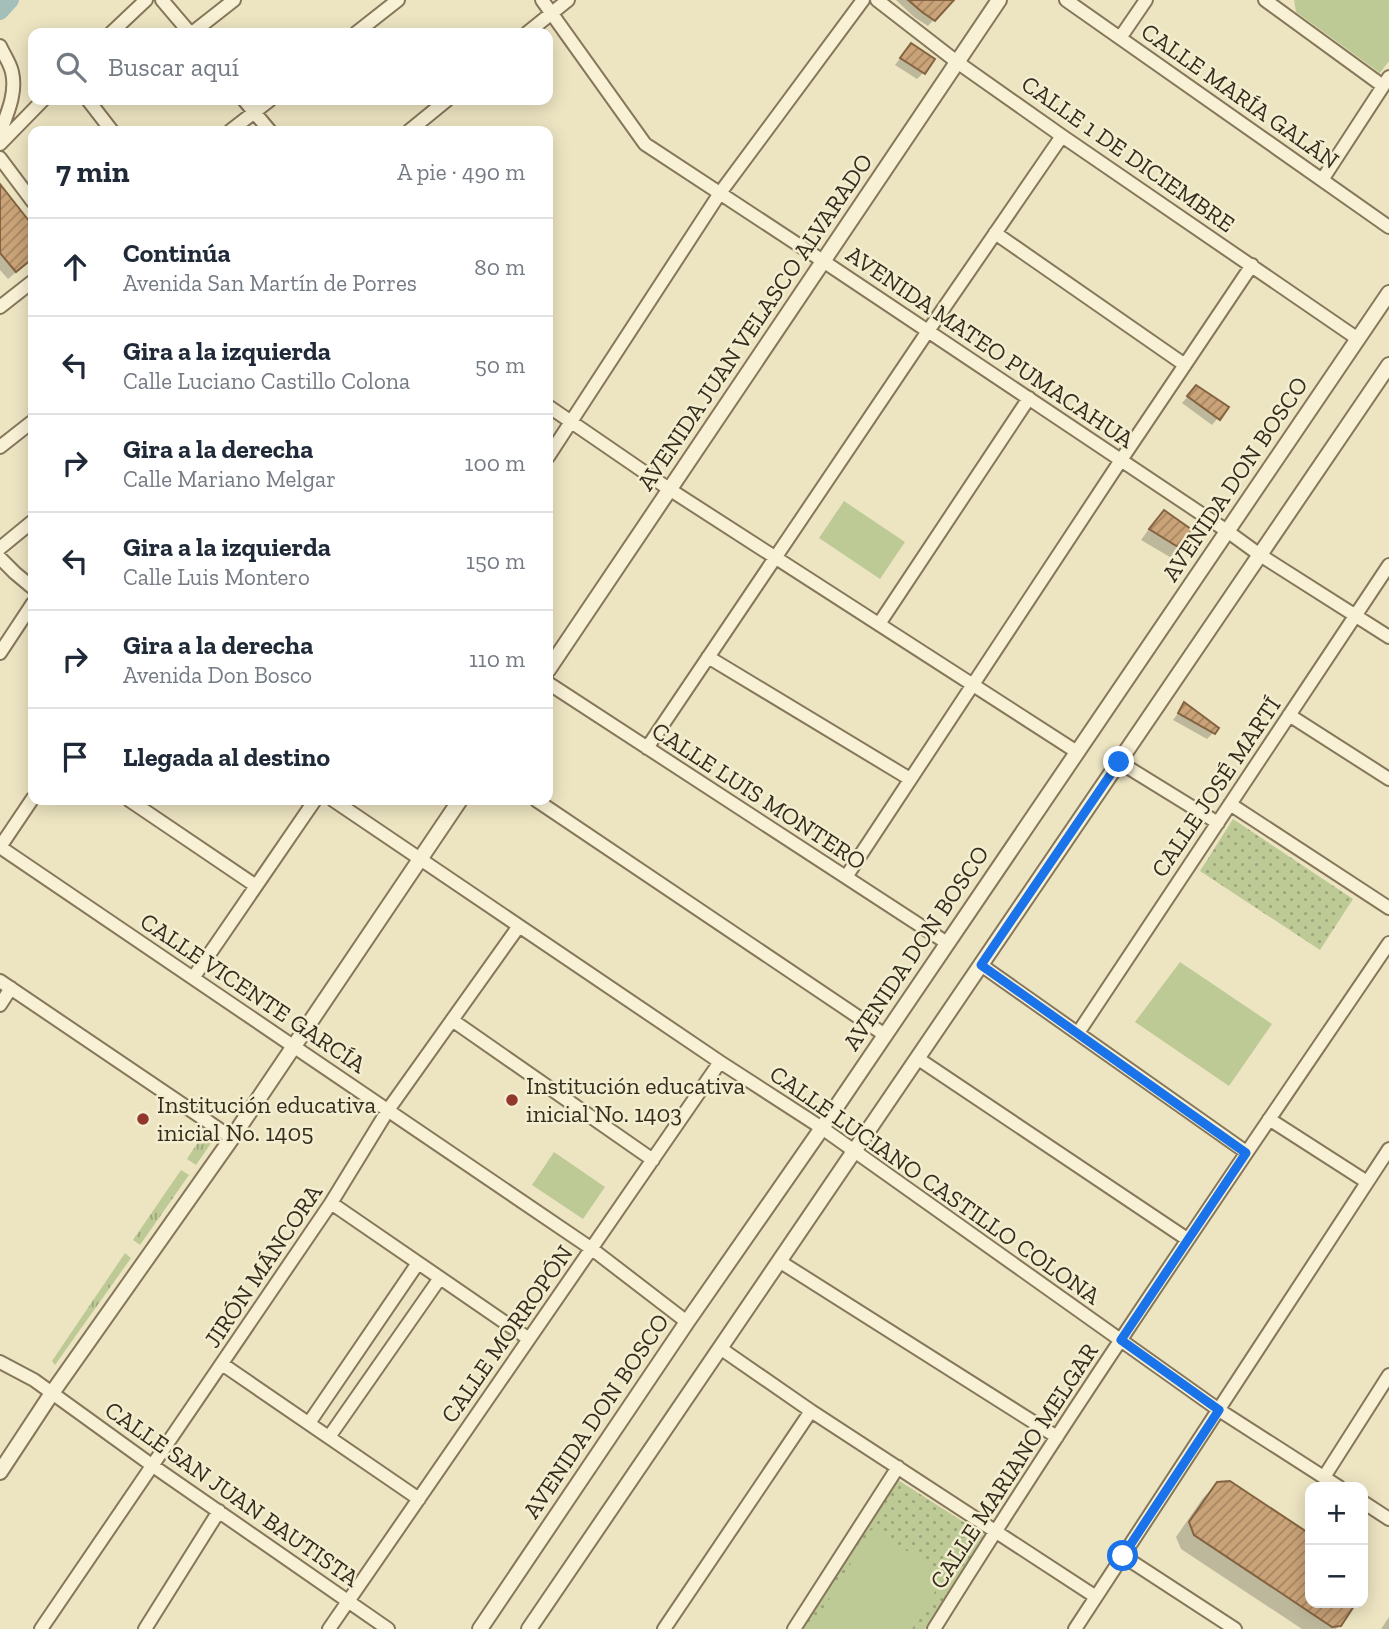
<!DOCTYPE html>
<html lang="es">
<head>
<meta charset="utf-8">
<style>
	body { margin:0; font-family:"Zilla Slab",serif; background:#f6f6f7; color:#1f2937 }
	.controls { position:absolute; right:21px; bottom:21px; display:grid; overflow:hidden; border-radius:14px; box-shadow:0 4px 18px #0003 }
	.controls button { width:63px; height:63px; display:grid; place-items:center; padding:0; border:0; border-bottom:2px solid #e0e1e3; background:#fff; color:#1f2937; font:35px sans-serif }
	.stop { position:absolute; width:21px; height:21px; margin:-16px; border:5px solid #1a73e8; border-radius:50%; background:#fff }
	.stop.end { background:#1a73e8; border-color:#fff; box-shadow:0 2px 7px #0008 }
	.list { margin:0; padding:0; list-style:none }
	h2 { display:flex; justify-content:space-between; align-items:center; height:91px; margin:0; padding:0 28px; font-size:30px }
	h2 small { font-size:23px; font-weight:400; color:#747a83 }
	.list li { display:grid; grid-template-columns:46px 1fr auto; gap:21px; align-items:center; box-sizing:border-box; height:98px; padding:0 28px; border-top:2px solid #e0e1e3 }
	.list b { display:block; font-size:26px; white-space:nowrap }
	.list p { margin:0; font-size:23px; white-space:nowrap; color:#747a83 }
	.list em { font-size:23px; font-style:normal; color:#747a83 }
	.icon { flex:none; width:38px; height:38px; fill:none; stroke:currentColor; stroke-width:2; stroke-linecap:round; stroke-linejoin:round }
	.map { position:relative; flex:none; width:1389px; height:1629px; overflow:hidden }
	.search { position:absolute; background:#fff; box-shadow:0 4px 18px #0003; left:28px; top:28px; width:525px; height:77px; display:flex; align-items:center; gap:18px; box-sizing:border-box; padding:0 24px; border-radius:14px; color:#747a83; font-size:26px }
	.panel { position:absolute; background:#fff; box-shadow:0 4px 18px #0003; left:28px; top:126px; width:525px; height:679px; border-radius:14px }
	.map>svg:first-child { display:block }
	.grass { fill:url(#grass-tufts) }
	.park { fill:url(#park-dots) }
	.pitch { fill:#beca96 }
	.shadow { fill:#0003 }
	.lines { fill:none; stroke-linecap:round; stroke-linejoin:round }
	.canal { stroke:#a4bfba; stroke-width:16 }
	.building { fill:url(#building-hatch); stroke:#846340; stroke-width:2 }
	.minor-casing { stroke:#86765a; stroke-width:16 }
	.tertiary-casing { stroke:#86765a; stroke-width:18 }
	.minor { stroke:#f8f1d5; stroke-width:12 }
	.tertiary { stroke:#f8f1d5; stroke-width:14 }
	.route { stroke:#1a73e8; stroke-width:9 }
	.poi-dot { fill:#93362b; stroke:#f4eed1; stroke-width:2.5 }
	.labels { text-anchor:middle; stroke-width:5; stroke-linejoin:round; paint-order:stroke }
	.street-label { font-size:24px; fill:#362c1d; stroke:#f4eed1 }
	.poi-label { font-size:24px; fill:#362c1d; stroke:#f4eed1; text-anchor:start }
</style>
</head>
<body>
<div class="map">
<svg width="1389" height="1629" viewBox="0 0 1389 1629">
	<defs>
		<pattern id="grass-tufts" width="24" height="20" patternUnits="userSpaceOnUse" patternTransform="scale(1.75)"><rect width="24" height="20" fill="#beca96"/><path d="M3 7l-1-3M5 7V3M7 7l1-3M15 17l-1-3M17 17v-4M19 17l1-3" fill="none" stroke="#9ba47a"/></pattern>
		<pattern id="park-dots" width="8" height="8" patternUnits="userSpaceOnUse" patternTransform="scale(1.75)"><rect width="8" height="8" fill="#beca96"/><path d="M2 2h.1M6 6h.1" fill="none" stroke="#9ba47a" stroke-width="1.8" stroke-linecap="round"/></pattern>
		<pattern id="building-hatch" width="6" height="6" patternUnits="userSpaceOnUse" patternTransform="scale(1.75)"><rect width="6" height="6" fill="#caa378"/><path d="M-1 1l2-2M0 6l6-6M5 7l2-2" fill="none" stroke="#a58562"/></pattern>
	</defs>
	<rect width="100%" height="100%" fill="#ede5c2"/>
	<path class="grass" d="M206 1130 216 1136 196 1165 187 1159Z
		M181 1170 189 1175 140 1245 133 1240Z
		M125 1253 131 1258 55 1365 52 1361Z"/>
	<path class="park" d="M1233 819 1353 899 1320 950 1200 871Z
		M895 1478 984 1535 925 1629H799Z"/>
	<path class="pitch" d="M1294 0H1389V61L1380 73 1296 12Z
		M844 501 905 542 880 579 819 538Z
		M1180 962 1272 1024 1229 1086 1135 1022Z
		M554 1152 605 1187 583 1219 532 1185Z
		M872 1529 945 1575 912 1629H811Z"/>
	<path class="shadow" d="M896 0H951L928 26 914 17Z
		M905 52 923 73 917 79 895 65Z
		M0 188 33 228V258L8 279 0 270Z
		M1190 394 1226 408 1212 425 1182 403Z
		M1164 512 1185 550 1175 560 1141 540 1154 522Z
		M1185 704 1213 733 1207 739 1173 720Z
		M1230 1483 1310 1536V1603H1354L1336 1629H1302L1181 1549 1176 1537 1203 1498 1217 1484Z
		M1363 1571 1368 1580 1363 1588Z
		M1389 1617V1629H1381Z"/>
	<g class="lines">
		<path class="canal" d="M0 12 11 0"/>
	</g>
	<path class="building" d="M908 0H954L935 21 922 12Z
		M911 43 935 59 925 74 900 58Z
		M0 184 33 226V258L16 272 0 253Z
		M1196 385 1229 407 1220 420 1187 396Z
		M1164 510 1198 534 1186 552 1149 529Z
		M1184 702 1219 728 1215 734 1178 713Z
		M1230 1481 1310 1534V1603H1356L1341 1626 1332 1627 1194 1535 1189 1522 1217 1482Z"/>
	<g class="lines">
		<defs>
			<path id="minor" d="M162 0 190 33
				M542 0 645 144 823 261 1227 531 1260 555 1389 637
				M877 0 957 62 1062 136 1358 339
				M1066 0 1389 227
				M1265 0 1383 86
				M111 33 146 0
				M192 33 234 0
				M356 33 398 0
				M527 33 568 0
				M1120 38 1146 0
				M0 46C4 55 10 63 12 72 17 93 7 114 0 133
				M88 100 112 131
				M244 100 270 131
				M230 131 270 100
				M409 131 447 100
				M0 144 43 100
				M0 158 33 202
				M1322 180 1389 77
				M995 233 1185 365
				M0 307 33 281
				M548 406 669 489 1077 752
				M0 447 33 421
				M548 457 720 193 863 0
				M0 548 33 521
				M0 558 15 573 33 588
				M879 624 1029 398
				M0 653 33 603
				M708 657 910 779
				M548 683 947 943
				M1289 715 1389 779
				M647 748 928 331 1062 136
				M1119 762 1218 823
				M129 800 256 886
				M333 800 720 1062 822 1128 1219 1410 1339 1487
				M536 800 885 1035
				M1230 804 1389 908
				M0 847 592 1249 687 1322
				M0 847 33 798
				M846 877 1121 460 1252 265
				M981 965 1246 1152
				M193 978 315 800
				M0 981 232 1138
				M0 1005 11 988
				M452 1020 653 1160
				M1078 1033 1389 565
				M917 1058 1187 1239
				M1269 1119 1367 1182
				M331 1203 529 1339
				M779 1261 1057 1437
				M720 1348 811 1411 1096 1597
				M0 1362 34 1380 52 1393 153 1466 388 1629
				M222 1364 419 1499
				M309 1423 418 1263
				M329 1437 440 1278
				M1324 1477 1389 1375
				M1363 1502 1389 1519
				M1123 1556 1235 1629
				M41 1629 331 1203 388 1110 519 926
				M145 1629 219 1511
				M329 1629 720 1062
				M664 1629 811 1411
				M794 1629 898 1467
				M934 1629C1079 1396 1235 1170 1389 943
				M1075 1629 1389 1149"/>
			<path id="tertiary" d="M548 670 999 0
				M0 1472 52 1393 232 1138 460 800
				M480 1629 687 1322 822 1128 1389 293
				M529 1629 1389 365"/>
		</defs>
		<use href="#minor" class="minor-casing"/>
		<use href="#tertiary" class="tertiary-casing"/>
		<use href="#minor" class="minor"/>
		<use href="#tertiary" class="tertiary"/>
	</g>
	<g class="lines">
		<path class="route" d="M1119 762 981 965 1246 1153 1121 1340 1219 1410 1123 1556"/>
	</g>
	<g class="poi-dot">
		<circle cx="512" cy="1100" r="7"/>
		<circle cx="143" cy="1119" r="7"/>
	</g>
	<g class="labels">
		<g class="street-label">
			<text transform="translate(1240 96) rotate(35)" y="8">CALLE MARÍA GALÁN</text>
			<text transform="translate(1128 154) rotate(35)" y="8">CALLE 1 DE DICIEMBRE</text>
			<text transform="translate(755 322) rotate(-56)" y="8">AVENIDA JUAN VELASCO ALVARADO</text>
			<text transform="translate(990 347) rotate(34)" y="8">AVENIDA MATEO PUMACAHUA</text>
			<text transform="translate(1235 479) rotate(-56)" y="8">AVENIDA DON BOSCO</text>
			<text transform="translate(1216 787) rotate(-56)" y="8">CALLE JOSÉ MARTÍ</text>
			<text transform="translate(759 796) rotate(33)" y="8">CALLE LUIS MONTERO</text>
			<text transform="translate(916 948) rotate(-56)" y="8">AVENIDA DON BOSCO</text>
			<text transform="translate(253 993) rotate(34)" y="8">CALLE VICENTE GARCÍA</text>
			<text transform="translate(935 1185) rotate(35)" y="8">CALLE LUCIANO CASTILLO COLONA</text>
			<text transform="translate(263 1266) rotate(-56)" y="8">JIRÓN MÁNCORA</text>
			<text transform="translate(507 1334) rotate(-55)" y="8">CALLE MORROPÓN</text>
			<text transform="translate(596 1416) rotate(-56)" y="8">AVENIDA DON BOSCO</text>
			<text transform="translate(1014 1466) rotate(-57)" y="8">CALLE MARIANO MELGAR</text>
			<text transform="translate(232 1494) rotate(35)" y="8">CALLE SAN JUAN BAUTISTA</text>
		</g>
		<g class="poi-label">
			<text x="526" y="1094">Institución educativa<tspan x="526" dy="28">inicial No. 1403</tspan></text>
			<text x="157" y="1113">Institución educativa<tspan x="157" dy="28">inicial No. 1405</tspan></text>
		</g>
	</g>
</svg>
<div class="controls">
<button>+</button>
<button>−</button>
</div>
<div class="stop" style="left:1123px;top:1556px"></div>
<div class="stop end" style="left:1119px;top:762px"></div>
<div class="search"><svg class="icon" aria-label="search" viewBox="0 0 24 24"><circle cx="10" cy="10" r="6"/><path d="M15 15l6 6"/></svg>Buscar aquí</div>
<section class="panel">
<h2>7 min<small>A pie · 490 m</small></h2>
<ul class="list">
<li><svg class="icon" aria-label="ahead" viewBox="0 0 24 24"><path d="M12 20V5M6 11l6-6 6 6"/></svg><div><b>Continúa</b><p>Avenida San Martín de Porres</p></div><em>80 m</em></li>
<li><svg class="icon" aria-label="left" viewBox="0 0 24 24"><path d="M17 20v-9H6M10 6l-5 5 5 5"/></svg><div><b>Gira a la izquierda</b><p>Calle Luciano Castillo Colona</p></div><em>50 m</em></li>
<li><svg class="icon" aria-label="right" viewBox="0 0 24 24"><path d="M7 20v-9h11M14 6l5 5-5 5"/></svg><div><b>Gira a la derecha</b><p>Calle Mariano Melgar</p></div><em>100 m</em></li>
<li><svg class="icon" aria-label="left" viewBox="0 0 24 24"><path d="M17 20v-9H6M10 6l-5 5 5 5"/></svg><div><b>Gira a la izquierda</b><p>Calle Luis Montero</p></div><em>150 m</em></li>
<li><svg class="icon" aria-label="right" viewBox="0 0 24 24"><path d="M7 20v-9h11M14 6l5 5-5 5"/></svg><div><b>Gira a la derecha</b><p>Avenida Don Bosco</p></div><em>110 m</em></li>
<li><svg class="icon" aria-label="arrive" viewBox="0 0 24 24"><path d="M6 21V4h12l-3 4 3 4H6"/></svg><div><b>Llegada al destino</b></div></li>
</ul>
</section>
</div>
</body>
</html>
